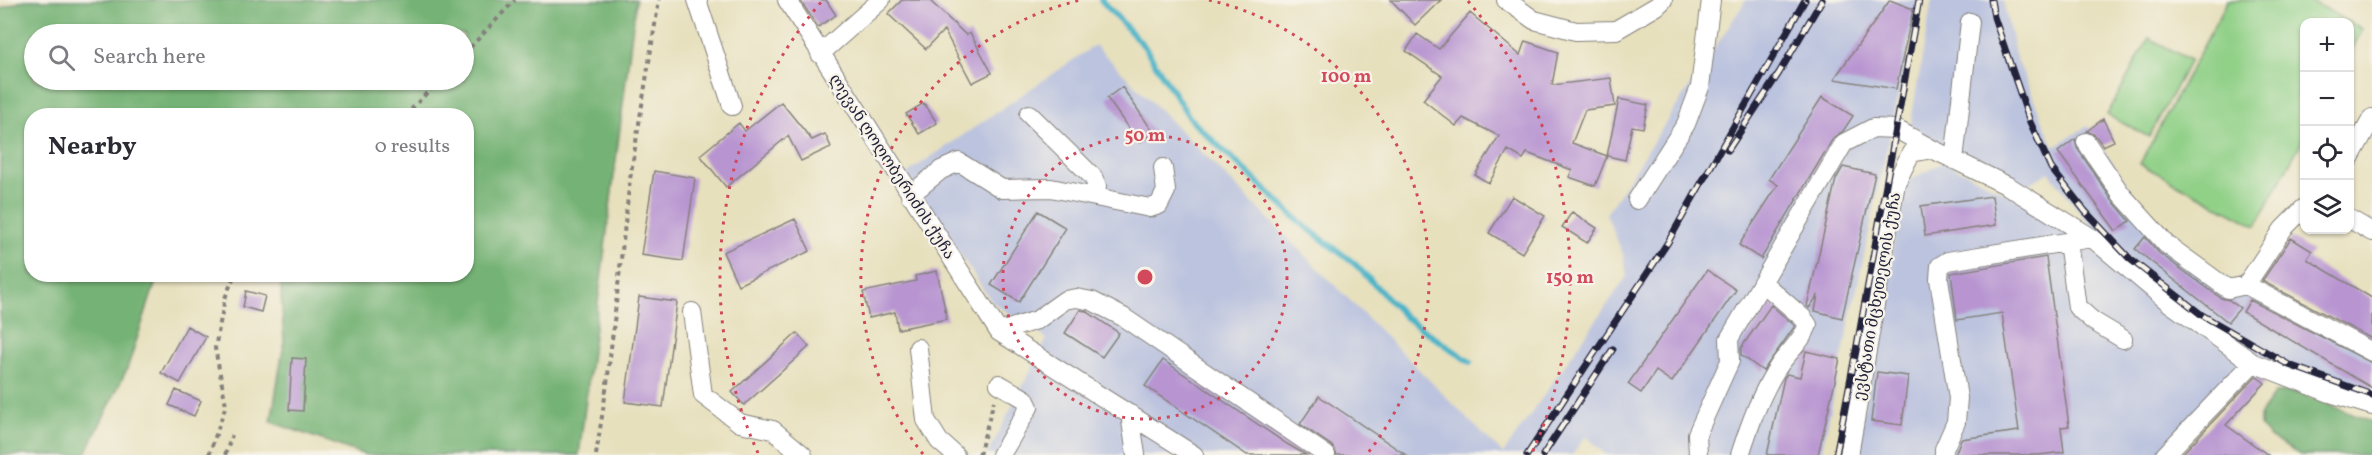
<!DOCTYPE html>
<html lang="en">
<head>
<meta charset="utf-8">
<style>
	body { margin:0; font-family:Vollkorn,"Noto Serif Georgian",serif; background:#f7f7f7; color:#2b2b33 }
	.controls { position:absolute; right:18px; top:18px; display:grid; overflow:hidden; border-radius:12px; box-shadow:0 2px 4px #0004 }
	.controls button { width:54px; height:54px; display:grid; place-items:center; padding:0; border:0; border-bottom:2px solid #e1e1e2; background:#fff; color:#2b2b33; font:30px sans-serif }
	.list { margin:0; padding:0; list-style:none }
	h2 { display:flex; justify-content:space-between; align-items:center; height:78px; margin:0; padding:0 24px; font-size:26px }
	h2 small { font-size:20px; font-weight:400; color:#7c7c81 }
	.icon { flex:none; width:33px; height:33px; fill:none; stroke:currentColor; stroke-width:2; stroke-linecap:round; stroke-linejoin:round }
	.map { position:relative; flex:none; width:2372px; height:455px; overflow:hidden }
	.search { position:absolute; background:#fff; box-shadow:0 2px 4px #0004; left:24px; top:24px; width:450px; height:66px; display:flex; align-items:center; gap:15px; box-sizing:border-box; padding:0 21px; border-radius:33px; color:#7c7c81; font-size:22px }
	.panel { position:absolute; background:#fff; box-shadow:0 2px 4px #0004; left:24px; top:108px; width:450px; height:174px; border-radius:24px }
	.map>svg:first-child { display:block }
	.industrial { fill:#bbc3de }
	.green { fill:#90d087; stroke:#597961; stroke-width:1.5 }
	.forest { fill:#74b274; stroke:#4b6a58; stroke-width:1.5; fill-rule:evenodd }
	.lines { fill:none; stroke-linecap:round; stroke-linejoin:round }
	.stream { stroke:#4ab4c8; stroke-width:6 }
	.building { fill:#b895d1 }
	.minor-casing { stroke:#84817c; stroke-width:20 }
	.path { stroke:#84817c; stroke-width:4; stroke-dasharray:4.5 4.5; stroke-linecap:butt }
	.minor { stroke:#fff; stroke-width:18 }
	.rail-casing { stroke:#22223b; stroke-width:7 }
	.rail { stroke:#f7f3e8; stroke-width:4.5; stroke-dasharray:14; stroke-linecap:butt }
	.ring { fill:none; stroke:#d1495b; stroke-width:3; stroke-dasharray:3 6 }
	.labels { text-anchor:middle; stroke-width:4.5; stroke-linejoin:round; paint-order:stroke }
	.street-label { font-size:16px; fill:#22223b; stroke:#f7f3e8 }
	.centre { fill:#d1495b; stroke:#f7f3e8; stroke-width:3 }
	.ring-label { font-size:18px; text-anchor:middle; font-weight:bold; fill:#d1495b; stroke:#f7f3e8; stroke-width:4.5; stroke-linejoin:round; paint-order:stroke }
</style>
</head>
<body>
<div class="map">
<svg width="2372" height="455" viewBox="0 0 2372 455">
	<rect width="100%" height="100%" fill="#f7f3e8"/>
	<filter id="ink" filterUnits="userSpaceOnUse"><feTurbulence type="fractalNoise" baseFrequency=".0167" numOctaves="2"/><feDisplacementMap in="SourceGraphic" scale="12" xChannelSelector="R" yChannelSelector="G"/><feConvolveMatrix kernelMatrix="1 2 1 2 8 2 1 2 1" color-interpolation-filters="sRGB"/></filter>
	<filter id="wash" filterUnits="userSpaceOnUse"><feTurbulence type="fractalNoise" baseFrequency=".008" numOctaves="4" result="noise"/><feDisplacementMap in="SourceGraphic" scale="24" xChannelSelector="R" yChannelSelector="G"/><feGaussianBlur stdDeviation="1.35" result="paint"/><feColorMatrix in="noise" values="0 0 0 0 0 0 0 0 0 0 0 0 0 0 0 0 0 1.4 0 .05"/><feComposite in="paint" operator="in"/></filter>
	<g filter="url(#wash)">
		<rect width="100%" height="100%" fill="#e7e0bd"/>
		<path class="industrial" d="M1746 0H1922L1918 4 1821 455H1606L1586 436 1572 455H987L1047 339 992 302 906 174 1095 45 1503 454 1627 276 1623 254 1606 214Z
			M1932 0H2003L2015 54 2054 147 2087 126 2167 240 2236 284 2241 275 2372 349V403L2287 374 2229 340 2096 233 2049 172 2022 188 1910 127Z
			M1944 162 2037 209 2244 363 2158 455H1856L1904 183Z"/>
		<path class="green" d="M2228 0H2309L2363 29 2350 53V22H2304V137L2256 226 2140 164Z
			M2149 38 2190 60 2149 137 2107 115Z"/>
		<path class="forest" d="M24 0H636L579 455H365L271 422 284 343 280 275 466 274V116H32V274L158 275 127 369 85 455H0V9ZM34 34H464V80H34Z
			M2289 392 2302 394 2372 422V455H2300L2271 438 2260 427V414L2275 393Z"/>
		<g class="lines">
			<path class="stream" d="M1101 0 1144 46 1191 120 1302 224 1355 264 1405 317 1470 362"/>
		</g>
		<g id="blocks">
			<path class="building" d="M800 0H826L836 15 818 27Z
				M902 0H929L966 35 970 33 992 73 972 83 944 30 926 49 888 14Z
				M1391 0H1441L1415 25Z
				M1890 0 1913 9 1896 89 1834 79Z
				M1470 13 1520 55 1525 41 1558 52 1552 85 1611 78 1615 106 1585 110 1572 143 1607 156 1595 186 1569 177 1572 170 1527 153 1523 159 1508 150 1489 183 1475 175 1499 136 1463 118 1456 126 1423 100 1442 76 1406 51 1417 34 1439 49Z
				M1122 87 1154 133 1139 143 1107 98Z
				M1822 97 1853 116 1843 131 1834 137 1761 259 1739 245 1778 185 1769 179Z
				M1619 99 1648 105 1643 128 1632 126 1625 160 1607 156Z
				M781 102 812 140 825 134 831 147 801 161 788 136 726 187 700 155 739 123 745 131Z
				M924 103 937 123 919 134 906 114Z
				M2103 119 2114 141 2103 146 2095 135 2087 131Z
				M2075 139 2077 148 2112 200 2130 221 2116 231 2058 152Z
				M1843 167 1875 174 1842 318 1815 311 1818 295 1809 308 1807 306 1836 179Z
				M654 171 695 178 683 261 641 255Z
				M1512 196 1545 216 1522 253 1489 233Z
				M1992 196 1996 225 1925 236 1921 206Z
				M1038 211 1066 228 1019 302 991 285Z
				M1572 212 1597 228 1587 243 1562 227Z
				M795 219 810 251 738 285 723 252Z
				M2145 237 2159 253 2221 298 2229 300 2240 308 2228 322 2135 249Z
				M2291 238 2312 251 2307 259 2372 298V339L2262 281Z
				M2046 257 2069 426 2061 427 2064 452 2038 455H1955L1961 439 2019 431 2002 313 1957 320 1951 273Z
				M1707 270 1736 290 1672 382 1656 371 1641 393 1628 384Z
				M937 271 947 319 898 329 895 312 869 318 863 292 916 281 915 276Z
				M246 291 265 296 261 312 243 307Z
				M639 297 677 302 663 407 625 402Z
				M2250 300 2372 363V388L2243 312Z
				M1771 305 1795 326 1763 371 1741 355V348Z
				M1080 310 1086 311 1119 333 1102 357 1065 333Z
				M187 326 206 337 180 383 161 373Z
				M797 333 809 347 744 405 732 392Z
				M1806 351 1840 359 1818 455H1767L1784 378 1787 374 1800 377Z
				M292 358 306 359 303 411 289 410Z
				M1163 360 1287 444 1306 455H1247L1145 386Z
				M1877 372 1908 376 1902 425 1871 421Z
				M2256 376 2265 383 2226 425 2268 455H2181Z
				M176 390 201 401 194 416 169 405Z
				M1319 396 1406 455H1337L1332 446 1300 424Z"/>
		</g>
	</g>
	<g filter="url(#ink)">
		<use href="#blocks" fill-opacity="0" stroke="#84817c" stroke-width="1.5"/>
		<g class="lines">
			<defs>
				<path id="minor" d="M697 0 732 106
					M787 0 999 332 1194 455
					M1506 0 1534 20 1576 31 1616 30 1657 6 1663 0
					M820 54 881 0
					M1029 114 1093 177 1097 186 1096 197
					M2086 142 2121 194 2166 244 2228 289 2246 285 2372 352
					M2350 158 2372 118
					M1954 160 1970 22
					M910 195 941 170 959 162 1002 189 1051 188 1150 208 1159 205 1166 191 1163 168
					M1637 200 1686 124 1700 87 1711 0
					M2350 219 2372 232
					M2068 242 2077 307 2093 321 2123 339
					M2246 285 2283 229 2304 208
					M692 312 703 395 740 423 773 430 803 455
					M999 332 1037 320 1065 300 1076 298 1092 301 1123 317 1326 455
					M918 348 926 420 939 441 955 455
					M999 384 1025 399 1029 407 1001 455
					M1130 414 1136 455
					M1698 455 1697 434 1730 361 1729 339 1844 143 1873 128 1896 129 1932 149
					M1740 455C1750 424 1762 390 1780 364 1790 350 1802 341 1808 325L1803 318 1762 282
					M1849 455 1896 183 1911 153 1932 149 2008 186 2092 238 2171 304 2253 363 2330 393 2372 406
					M1944 455V449L1956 422 1958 398 1939 279 1940 266 1948 261 2092 238
					M2165 455 2253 363"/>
			</defs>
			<use href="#minor" class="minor-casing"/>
			<path class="path" d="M464 54 515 0
				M405 116 439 80
				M209 455 226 405 215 348 225 298 235 274
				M225 455 232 435
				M596 455 607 384 630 179 659 0
				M979 455 994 401"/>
			<use href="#minor" class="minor"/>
			<defs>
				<path id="rail" d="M1991 0 1994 17 2030 122 2051 168 2085 211 2130 259 2202 315 2289 365 2372 395
					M1728 150 1779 73 1822 0
					M1527 455 1668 242 1805 0
					M1543 455 1613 349
					M1836 455 1859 335 1919 0"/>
			</defs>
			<use href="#rail" class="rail-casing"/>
			<use href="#rail" class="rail"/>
		</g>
	</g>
	<g class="ring">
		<circle cx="1145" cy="277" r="142"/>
		<path d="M923 454A284 284 0 0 1 1081 0M1209 0A284 284 0 0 1 1367 454"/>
		<path d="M758 453A425 425 0 0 1 822 1M1468 1A425 425 0 0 1 1532 453"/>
	</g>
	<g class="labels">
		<g class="street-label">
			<text transform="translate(893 166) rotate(57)" y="6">ლევან ღოღობერიძის ქუჩა</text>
			<text transform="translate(1876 296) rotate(-80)" y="6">ევსტათი მცხეთელის ქუჩა</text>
		</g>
	</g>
	<circle cx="1145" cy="277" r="9" class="centre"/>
	<g class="ring-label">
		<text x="1346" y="82">100 m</text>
		<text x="1145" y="141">50 m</text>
		<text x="1570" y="283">150 m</text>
	</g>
</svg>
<div class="controls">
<button>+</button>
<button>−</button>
<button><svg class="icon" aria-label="locate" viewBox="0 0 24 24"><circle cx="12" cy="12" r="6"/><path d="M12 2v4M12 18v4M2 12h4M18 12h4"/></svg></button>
<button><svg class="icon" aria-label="layers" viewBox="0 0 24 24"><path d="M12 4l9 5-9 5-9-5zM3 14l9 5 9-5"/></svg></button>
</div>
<div class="search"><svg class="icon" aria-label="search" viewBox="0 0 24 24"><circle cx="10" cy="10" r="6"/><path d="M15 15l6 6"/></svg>Search here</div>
<section class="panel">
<h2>Nearby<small>0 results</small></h2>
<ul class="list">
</ul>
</section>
</div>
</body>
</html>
